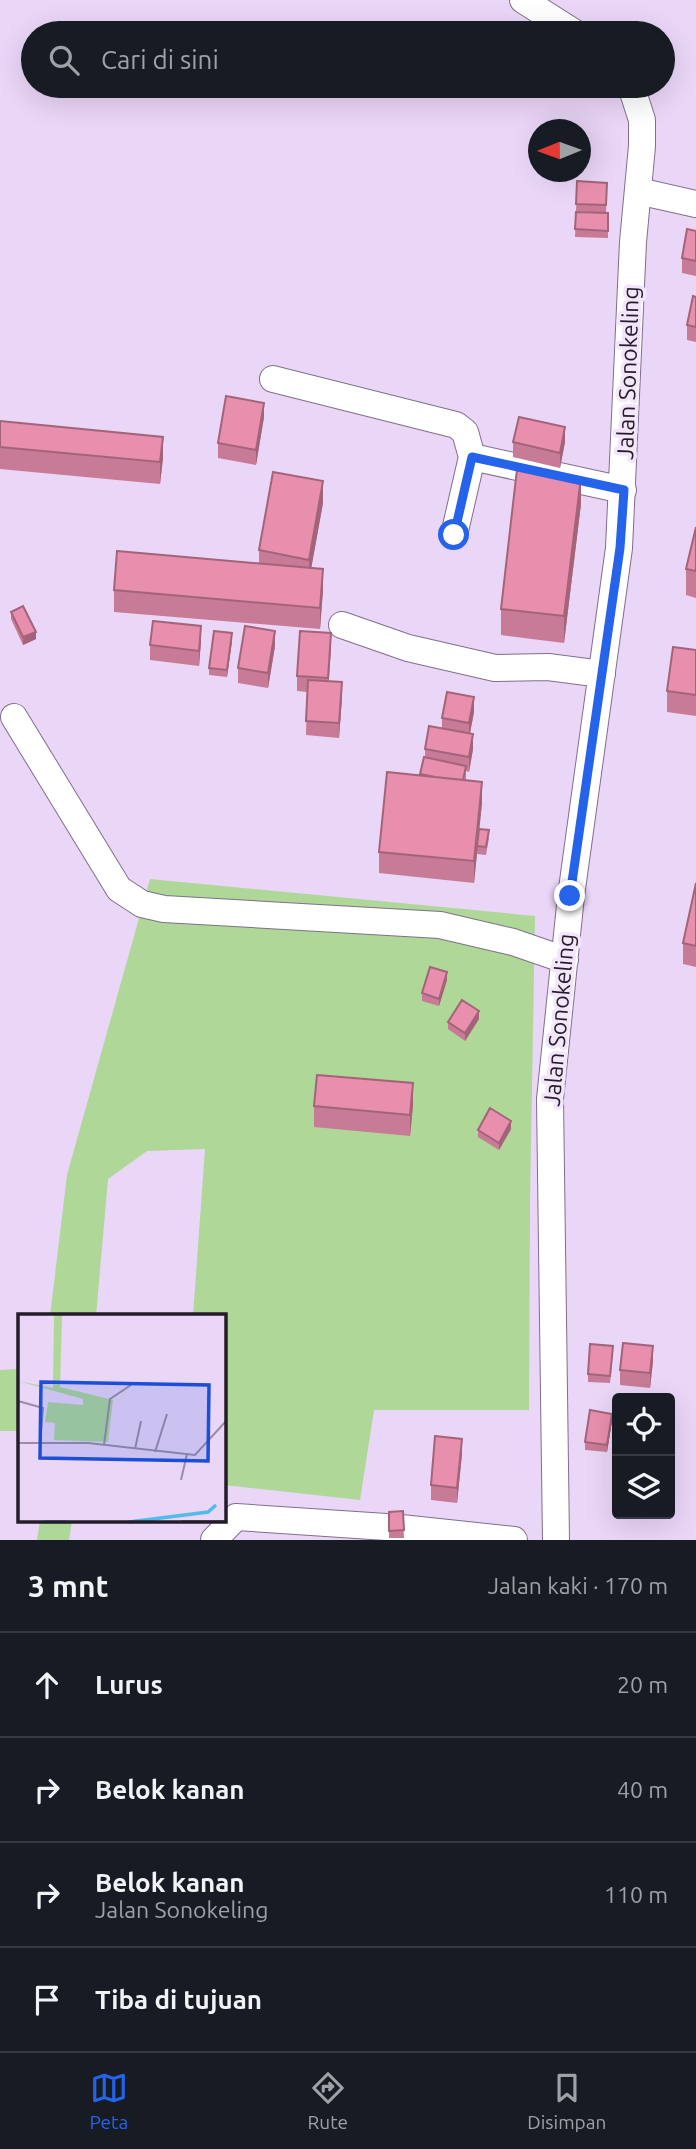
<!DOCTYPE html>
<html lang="id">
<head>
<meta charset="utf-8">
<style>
	body { margin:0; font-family:Ubuntu,sans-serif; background:#20242c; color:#f1f3f6 }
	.controls { position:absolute; right:21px; bottom:21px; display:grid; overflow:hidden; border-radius:7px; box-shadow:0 7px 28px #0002 }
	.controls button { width:63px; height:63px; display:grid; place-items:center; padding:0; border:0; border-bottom:2px solid #363941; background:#171b24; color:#f1f3f6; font:35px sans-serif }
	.compass { position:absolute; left:528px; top:119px; width:63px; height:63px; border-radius:50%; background:#171b24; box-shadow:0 7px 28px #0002; rotate:269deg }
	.stop { position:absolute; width:21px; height:21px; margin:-16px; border:5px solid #2563eb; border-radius:50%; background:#fff }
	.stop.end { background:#2563eb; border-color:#fff; box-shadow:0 2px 7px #0008 }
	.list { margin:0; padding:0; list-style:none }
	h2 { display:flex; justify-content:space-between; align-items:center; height:91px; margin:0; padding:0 28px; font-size:30px }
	h2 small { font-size:23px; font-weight:400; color:#9ea1a6 }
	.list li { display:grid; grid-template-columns:46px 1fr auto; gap:21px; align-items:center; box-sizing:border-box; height:105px; padding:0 28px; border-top:2px solid #363941 }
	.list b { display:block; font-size:26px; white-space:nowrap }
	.list p { margin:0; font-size:23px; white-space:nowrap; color:#9ea1a6 }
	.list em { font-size:23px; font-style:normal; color:#9ea1a6 }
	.icon { flex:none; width:38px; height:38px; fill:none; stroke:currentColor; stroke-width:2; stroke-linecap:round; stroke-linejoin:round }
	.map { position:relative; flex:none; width:696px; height:1540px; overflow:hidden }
	.search { position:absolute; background:#171b24; box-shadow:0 7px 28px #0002; left:21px; right:21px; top:21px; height:77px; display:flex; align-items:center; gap:18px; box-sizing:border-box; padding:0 24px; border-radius:38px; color:#9ea1a6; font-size:26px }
	.sheet { height:511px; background:#171b24 }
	nav { display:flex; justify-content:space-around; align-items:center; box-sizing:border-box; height:98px; border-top:2px solid #363941; background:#171b24; font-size:19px; color:#9ea1a6 }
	nav a { display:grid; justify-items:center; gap:4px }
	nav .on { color:#2563eb }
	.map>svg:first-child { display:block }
	.green { fill:#aed798 }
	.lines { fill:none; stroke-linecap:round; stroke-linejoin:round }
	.minor-casing { stroke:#806f8c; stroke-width:28 }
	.minor { stroke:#fff; stroke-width:26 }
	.wall { fill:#c87b96 }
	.shaded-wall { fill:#a3647a }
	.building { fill:#e98fae; stroke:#a3647a; stroke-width:2 }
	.route { stroke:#2563eb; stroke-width:9 }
	.labels { text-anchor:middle; stroke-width:7; stroke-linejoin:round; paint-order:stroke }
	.street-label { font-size:23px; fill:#241d29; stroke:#f3e6fa }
	.inset-river { fill:none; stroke:#53bbe8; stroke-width:3.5 }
	.inset-road { fill:none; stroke:#9b8ca5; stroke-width:2 }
	.view { fill:#1d4ed8; fill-opacity:0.15; stroke:#1d4ed8; stroke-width:3.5 }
	.inset-edge { fill:none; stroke:#241d29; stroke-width:3.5 }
</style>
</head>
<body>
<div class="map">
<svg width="696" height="1540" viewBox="0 0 696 1540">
	<rect width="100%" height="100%" fill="#ead6f7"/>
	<path class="green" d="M150 879 535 916 530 1201 529 1410H374L360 1500 224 1485V1316H193L205 1149 147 1151 108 1179 96 1316H50L67 1175Z
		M19 1369V1431H0V1370Z
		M40 1521H72L69 1540H37Z"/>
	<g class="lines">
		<defs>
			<path id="minor" d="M523 0 575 33
				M638 191 696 204
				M273 379 456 425 465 432 472 457 623 490
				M454 535 472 457
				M342 625 408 648 495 668 548 667 602 674
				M14 717 119 889 142 904 164 909 440 925 513 942 565 960
				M214 1540 236 1517 401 1528 514 1540
				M556 1540 550 1099 571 896 619 548 633 242 642 146V120L631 86"/>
		</defs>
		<use href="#minor" class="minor-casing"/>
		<use href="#minor" class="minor"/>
	</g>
	<path class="wall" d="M577 181 607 183 606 213 576 211Z
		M576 212 608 213V238L575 237Z
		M696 231V276L682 273V258Z
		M696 297V342L687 340V325Z
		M264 417 256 465 218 458V443Z
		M0 421 163 458 160 484 0 469Z
		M513 442H565L560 468 513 457Z
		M323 503 311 568 323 590 320 629 114 612V590L259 563V550Z
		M581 504 564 643 501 635V609Z
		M696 527V598L686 595V569Z
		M11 612 36 639 23 645 11 619Z
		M201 641 199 666 150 660V645Z
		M232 641 227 677 209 675V668Z
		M275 646 268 688 238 683V668Z
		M331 648 328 681 342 697 339 738 306 735 307 692 297 691V676Z
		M696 650V716L667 712V691Z
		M474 712 470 733 473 749 469 772 466 771V780L482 803 479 829 489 838 486 855 477 854 474 883 379 873V852L420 775 425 757V749L442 729V718Z
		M696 883V967L683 964V943Z
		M447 980 439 1006 422 1001V993Z
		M479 1019 465 1041 448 1029V1022Z
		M413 1105 410 1136 314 1127V1106Z
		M511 1129 499 1150 478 1137V1130Z
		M613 1354 610 1383 588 1382V1374Z
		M653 1361 650 1388 620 1385V1370Z
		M612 1421 607 1452 585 1450V1442Z
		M462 1454 457 1503 431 1500V1485Z
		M403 1511 404 1538H389V1512Z"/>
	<path class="shaded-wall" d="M264 403V417L256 465V450Z
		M565 427V442L560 468V453Z
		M163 437V458L160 484V462Z
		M581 477V504L564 643V616Z
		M323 481V503L309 581V560Z
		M323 569V590L320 629V608Z
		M201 626V641L199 666V651Z
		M275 631V646L268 688V673Z
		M36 632V639L23 645V637Z
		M232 633V641L227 677V670Z
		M331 633V648L328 693V678Z
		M342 682V697L339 738V723Z
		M474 697V712L469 738V723Z
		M473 734V749L469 772V757Z
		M482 782V803L474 883V861Z
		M447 972V980L439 1006V999Z
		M479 1011V1019L465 1041V1033Z
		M413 1083V1105L410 1136V1115Z
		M511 1121V1129L499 1150V1143Z
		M653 1346V1361L650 1388V1373Z
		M612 1414V1421L607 1452V1445Z
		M462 1439V1454L457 1503V1488Z"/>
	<path class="building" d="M577 181 607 183 606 205 576 204Z
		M576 212 608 213V231L575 229Z
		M687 229 696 231V261L682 258Z
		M693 296 696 297V327L687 325Z
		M226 396 264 403 256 450 218 443Z
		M519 417 565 427 560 453 513 442Z
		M0 421 163 437 160 462 0 447Z
		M517 469 581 477 564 616 501 609Z
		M273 472 323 481 309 560 259 550Z
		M696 527V571L686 569Z
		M117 551 323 569 320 608 114 590Z
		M23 606 36 632 23 637 11 612Z
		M153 621 201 626 199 651 150 645Z
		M245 626 275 631 268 673 238 668Z
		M214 631 232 633 227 670 209 668Z
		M300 631 331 633 328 678 297 676Z
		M673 647 696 650V695L667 691Z
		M308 680 342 682 339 723 306 721Z
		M447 692 474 697 469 723 442 718Z
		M429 726 473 734 469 757 425 749Z
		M424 757 466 766 463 780 435 777 420 774Z
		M387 772 482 782 474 861 379 852Z
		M479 829 489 830 486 847 477 846Z
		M696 883V946L683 943Z
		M430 967 447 972 439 999 422 993Z
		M462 1000 479 1011 465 1033 448 1022Z
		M317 1075 413 1083 410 1115 314 1106Z
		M490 1108 511 1121 499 1143 478 1130Z
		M623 1343 653 1346 650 1373 620 1370Z
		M590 1344 613 1346 610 1376 588 1374Z
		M590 1410 612 1414 607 1445 585 1442Z
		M435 1436 462 1439 457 1488 431 1485Z
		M403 1511 404 1530 389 1531V1512Z"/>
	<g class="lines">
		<path class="route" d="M454 535 472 457 624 490 620 548 570 896"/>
	</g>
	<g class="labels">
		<g class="street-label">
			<text transform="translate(628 373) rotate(-88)" y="8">Jalan Sonokeling</text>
			<text transform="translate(559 1020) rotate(-85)" y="8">Jalan Sonokeling</text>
		</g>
	</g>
	<g transform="translate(18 1314)">
		<rect width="208" height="208" fill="#ead6f7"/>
		<path d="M36 1H44L42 73 95 86 90 128 36 126 37 109 27 108 30 88 65 91V85L0 67 35 74Z" fill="#aed798"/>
		<path class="inset-river" d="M26 208H48M111 208 190 198 198 191"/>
		<path class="inset-road" d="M0 87 25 94 22 129M0 129H70L177 141 209 106M86 131 92 85 113 71M117 135 123 107M137 138 149 100M163 166 169 140M163 207H209"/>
		<path class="view" d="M23 68 191 71 190 147 22 144Z"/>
		<rect width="208" height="208" class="inset-edge"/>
	</g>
</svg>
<div class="controls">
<button><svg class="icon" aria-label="locate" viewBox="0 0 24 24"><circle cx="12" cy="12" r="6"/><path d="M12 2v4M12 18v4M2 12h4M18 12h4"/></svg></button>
<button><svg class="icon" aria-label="layers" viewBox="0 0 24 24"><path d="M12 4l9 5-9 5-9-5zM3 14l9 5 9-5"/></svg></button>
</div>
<svg class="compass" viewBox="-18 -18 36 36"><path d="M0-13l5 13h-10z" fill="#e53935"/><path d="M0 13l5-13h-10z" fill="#9ea1a6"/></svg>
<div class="stop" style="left:454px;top:535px"></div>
<div class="stop end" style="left:570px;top:896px"></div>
<div class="search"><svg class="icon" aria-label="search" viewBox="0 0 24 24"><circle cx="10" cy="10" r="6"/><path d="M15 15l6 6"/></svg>Cari di sini</div>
</div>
<section class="sheet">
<h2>3 mnt<small>Jalan kaki · 170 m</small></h2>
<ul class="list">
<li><svg class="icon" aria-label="ahead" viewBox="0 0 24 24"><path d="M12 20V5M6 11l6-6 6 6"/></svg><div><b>Lurus</b></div><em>20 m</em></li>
<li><svg class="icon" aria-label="right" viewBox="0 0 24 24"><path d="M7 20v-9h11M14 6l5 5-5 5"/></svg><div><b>Belok kanan</b></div><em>40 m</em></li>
<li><svg class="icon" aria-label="right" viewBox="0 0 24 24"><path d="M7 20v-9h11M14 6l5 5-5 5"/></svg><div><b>Belok kanan</b><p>Jalan Sonokeling</p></div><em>110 m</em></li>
<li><svg class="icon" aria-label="arrive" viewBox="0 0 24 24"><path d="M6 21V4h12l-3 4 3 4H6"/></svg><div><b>Tiba di tujuan</b></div></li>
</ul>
</section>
<nav>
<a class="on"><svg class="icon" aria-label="map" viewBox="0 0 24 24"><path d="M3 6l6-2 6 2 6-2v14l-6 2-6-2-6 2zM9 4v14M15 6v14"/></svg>Peta</a>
<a><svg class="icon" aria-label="directions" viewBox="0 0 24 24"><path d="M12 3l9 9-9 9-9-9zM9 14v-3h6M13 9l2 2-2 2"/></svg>Rute</a>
<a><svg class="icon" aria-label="saved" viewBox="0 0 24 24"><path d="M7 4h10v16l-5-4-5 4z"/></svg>Disimpan</a>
</nav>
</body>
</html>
